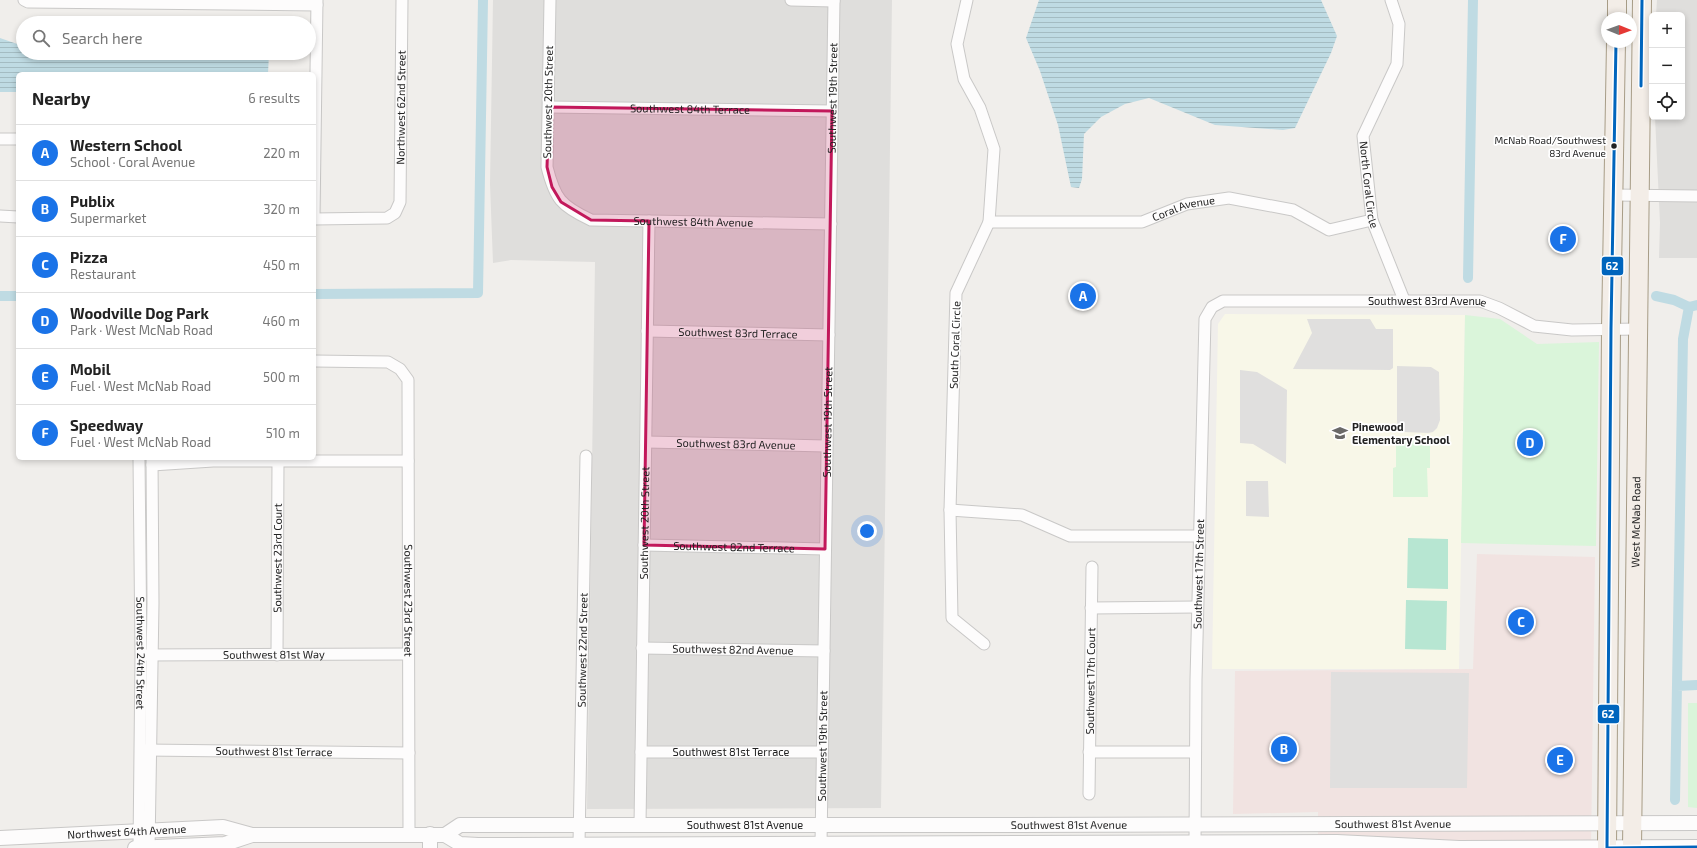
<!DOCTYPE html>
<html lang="en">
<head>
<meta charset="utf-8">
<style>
	body { margin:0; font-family:"Exo 2",sans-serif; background:#f2f2f2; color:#222 }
	.controls { position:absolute; right:12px; top:12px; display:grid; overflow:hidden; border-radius:6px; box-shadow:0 2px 6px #0003 }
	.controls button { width:36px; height:36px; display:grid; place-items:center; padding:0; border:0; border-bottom:1px solid #e0e0e0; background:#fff; color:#222; font:20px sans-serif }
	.compass { position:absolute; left:1601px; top:12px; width:36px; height:36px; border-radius:50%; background:#fff; box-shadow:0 2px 6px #0003; rotate:91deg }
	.you { position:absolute; left:867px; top:531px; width:14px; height:14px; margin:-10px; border:3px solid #fff; border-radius:50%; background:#1a73e8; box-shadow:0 0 0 6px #1a73e833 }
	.badge { display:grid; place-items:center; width:26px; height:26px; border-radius:50%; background:#1a73e8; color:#fff; font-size:13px; font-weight:700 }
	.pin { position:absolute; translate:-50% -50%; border:2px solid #fff; box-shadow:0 1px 4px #0006 }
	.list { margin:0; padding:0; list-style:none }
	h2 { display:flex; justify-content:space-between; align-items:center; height:52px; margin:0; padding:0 16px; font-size:17px }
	h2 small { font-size:13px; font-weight:400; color:#767676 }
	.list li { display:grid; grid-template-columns:26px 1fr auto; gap:12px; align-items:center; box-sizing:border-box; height:56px; padding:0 16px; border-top:1px solid #e0e0e0 }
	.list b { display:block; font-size:15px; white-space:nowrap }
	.list p { margin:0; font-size:13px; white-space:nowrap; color:#767676 }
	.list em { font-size:13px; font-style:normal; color:#767676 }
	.icon { flex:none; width:22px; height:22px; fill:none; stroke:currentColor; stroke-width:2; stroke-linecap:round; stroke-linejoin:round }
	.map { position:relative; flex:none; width:1697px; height:848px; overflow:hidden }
	.search { position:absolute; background:#fff; box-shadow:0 2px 6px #0003; left:16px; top:16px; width:300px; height:44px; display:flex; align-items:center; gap:10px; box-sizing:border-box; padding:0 14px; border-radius:22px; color:#767676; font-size:15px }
	.panel { position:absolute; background:#fff; box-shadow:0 2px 6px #0003; left:16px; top:72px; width:300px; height:388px; border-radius:6px }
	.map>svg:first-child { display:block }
	.residential { fill:#dfdedc }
	.commercial { fill:#f1e3e1 }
	.education { fill:#f8f7e8 }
	.park { fill:#daf5da }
	.pitch { fill:#b7e6d2 }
	.parking { fill:#e0dfde }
	.water { fill:url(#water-rules) }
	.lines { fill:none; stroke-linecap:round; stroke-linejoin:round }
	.canal { stroke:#bfdbe3; stroke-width:10 }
	.minor-casing { stroke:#c9c8c7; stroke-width:13 }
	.tertiary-casing { stroke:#c9c8c7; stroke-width:16 }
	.primary-casing { stroke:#a79c86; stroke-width:20 }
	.minor { stroke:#fdfcfc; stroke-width:11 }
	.tertiary { stroke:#fdfcfc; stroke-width:14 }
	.primary { stroke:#f3ede7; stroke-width:18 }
	.bus-1-casing { stroke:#fff; stroke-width:6 }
	.bus-1 { stroke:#0065bd; stroke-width:3 }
	.marked { fill:#c2185b; fill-opacity:0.2; stroke:#c2185b; stroke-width:3; stroke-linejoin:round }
	.bus-dot { fill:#222; stroke:#fff; stroke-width:1.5 }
	.labels { text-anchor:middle; stroke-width:3.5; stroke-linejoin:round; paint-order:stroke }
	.bus-label { font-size:10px; fill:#222; stroke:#fff; text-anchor:end }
	.street-label { font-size:11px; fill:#222; stroke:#fff }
	.poi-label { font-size:11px; font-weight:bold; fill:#222; stroke:#fff; text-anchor:start }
	.line-badge { stroke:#fff; stroke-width:1.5 }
	.badge-label { font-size:11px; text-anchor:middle; font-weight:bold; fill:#fff }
</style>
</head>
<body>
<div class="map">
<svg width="1697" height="848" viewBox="0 0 1697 848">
	<defs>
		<pattern id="water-rules" width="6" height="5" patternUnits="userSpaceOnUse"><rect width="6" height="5" fill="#bfdbe3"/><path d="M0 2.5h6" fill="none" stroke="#a4bcc2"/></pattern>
	</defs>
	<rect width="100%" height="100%" fill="#f0eeeb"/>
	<path class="residential" d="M493 0H892L881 808 587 809 595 262 511 260 493 263 490 184Z
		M1657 0H1697V258H1659L1660 223 1655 117H1682V15H1656Z"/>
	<path class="commercial" d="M1477 554 1595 557 1591 848H1318V812L1233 814 1235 671 1473 669Z"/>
	<path class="education" d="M1225 314 1465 315 1459 669H1212L1218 324Z"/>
	<path class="park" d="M1465 315 1500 319 1537 344 1599 342 1596 546 1461 543Z
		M1396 440 1430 441V468H1427L1428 497H1393V468L1396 467Z
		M1688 703H1697V808L1688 807Z"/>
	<path class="pitch" d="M1408 538 1448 539V589L1407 588Z
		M1406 600 1447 601 1446 650 1405 649Z"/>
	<path class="parking" d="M1307 319H1370L1376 329H1393V368L1390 370 1293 369 1312 333Z
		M1397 366 1431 367 1439 372 1440 420 1437 428 1433 432 1428 433 1405 432 1399 429 1397 423Z
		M1240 370 1257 372 1287 390 1286 464 1253 444 1240 443Z
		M1246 481H1268L1269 517 1246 516Z
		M1331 672 1469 673 1467 788H1330Z"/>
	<path class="water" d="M1039 0H1321L1337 36 1331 53 1295 128 1283 130 1215 125 1149 98 1125 104 1101 117 1084 134 1082 179 1079 188 1071 187 1058 125 1040 71 1026 38Z
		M0 38 23 46V53H269L268 74H18V92H0Z"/>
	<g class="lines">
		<path class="canal" d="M1468 278 1473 0
			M314 294 478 293 483 0
			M0 296H18
			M1656 296 1674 300 1689 307
			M1677 686 1697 685
			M1675 800 1683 339 1689 307 1697 305"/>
		<defs>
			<g id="minor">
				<path d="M24 0 28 2 317 5"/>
				<path id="s1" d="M550 0 547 167C555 199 561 206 591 220L831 224"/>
				<path d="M791 0 834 1"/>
				<path d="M967 0 957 44 964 79 980 108 994 149 989 222 956 293 950 510 952 618 984 644"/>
				<path id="s2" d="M1391 0 1399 24 1397 64 1363 136 1372 220 1404 300"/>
				<path id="s3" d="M549 107 832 111"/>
				<path d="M0 139H18"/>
				<path d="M1614 195 1697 196"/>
				<path d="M0 216 18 217"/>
				<path d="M314 216 317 0"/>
				<path id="s4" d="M314 219 387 218 395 213 400 202 402 0"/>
				<path id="s5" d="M989 222H1142L1187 204 1229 198 1293 210 1329 230 1372 220"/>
				<path id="s6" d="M647 331 829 335"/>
				<path id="s7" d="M314 361 388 362 400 369 408 380 409 834"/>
				<path id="s8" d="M646 442 826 446"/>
				<path id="s9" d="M139 458 141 655 139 848"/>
				<path d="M152 465 213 461H408"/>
				<path d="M950 510 1022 515 1070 536H1199"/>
				<path id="s10" d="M644 545 825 549"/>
				<path d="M1091 608 1197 607"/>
				<path id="s11" d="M642 648 824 651"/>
				<path id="s12" d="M145 655 408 654"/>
				<path id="s13" d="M277 655 278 461"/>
				<path id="s14" d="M145 750 409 753"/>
				<path id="s15" d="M641 752H821"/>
				<path d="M1089 752H1195"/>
				<path id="s16" d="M1089 794 1092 567"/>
				<path id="s17" d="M640 825 649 221"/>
				<path id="s18" d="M1195 843 1196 680 1205 319 1212 307 1223 301H1480L1499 308 1534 326 1572 330 1639 329"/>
				<path id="s19" d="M579 844 586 456"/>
				<path id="s20" d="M821 844 834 0"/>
				<path d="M149 848 153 603 152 458"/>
			</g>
			<g id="tertiary">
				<path id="s21" d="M445 835 460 825H1004L1697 823"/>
				<path id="s22" d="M0 838 223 827 252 835H445L460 844 478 845 1337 842 1459 848 1697 847"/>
				<path d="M135 848 225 844 252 835"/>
				<path d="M430 848V834"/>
			</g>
			<g id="primary">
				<path d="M1617 18V0"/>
				<path d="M1607 848 1611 329 1616 42"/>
				<path id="s23" d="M1632 848 1642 0"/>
			</g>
		</defs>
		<use href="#minor" class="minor-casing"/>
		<use href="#tertiary" class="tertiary-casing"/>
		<use href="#primary" class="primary-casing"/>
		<use href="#minor" class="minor"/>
		<use href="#tertiary" class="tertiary"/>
		<use href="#primary" class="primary"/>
		<defs>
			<path id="bus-1" d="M1616 42 1611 329 1607 848 1697 847
				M1641 86 1642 0"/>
		</defs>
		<use href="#bus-1" class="bus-1-casing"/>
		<use href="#bus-1" class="bus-1"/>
	</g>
	<path class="marked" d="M549 107 832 111 825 549 644 545 649 221 591 220 561 202 552 187 547 167Z"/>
	<defs>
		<symbol id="school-bare" viewBox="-9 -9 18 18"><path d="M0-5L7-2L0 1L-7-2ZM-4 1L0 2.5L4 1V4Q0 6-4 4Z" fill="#6a6968" stroke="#fff" stroke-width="2.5" paint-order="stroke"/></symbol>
	</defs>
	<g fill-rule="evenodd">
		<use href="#school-bare" x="1329" y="422" width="22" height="22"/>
	</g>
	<circle class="bus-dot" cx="1614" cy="146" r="3.5"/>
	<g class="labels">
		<g class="bus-label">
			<text x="1606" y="144">McNab Road/Southwest<tspan x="1606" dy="13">83rd Avenue</tspan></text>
		</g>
		<g class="street-label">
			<text dy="4" stroke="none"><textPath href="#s20" startOffset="746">Southwest 19th Street</textPath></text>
			<text transform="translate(548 102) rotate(-89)" y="4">Southwest 20th Street</text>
			<text dy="4" stroke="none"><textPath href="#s4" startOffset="189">Northwest 62nd Street</textPath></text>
			<text dy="4" stroke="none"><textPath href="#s3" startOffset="141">Southwest 84th Terrace</textPath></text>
			<text dy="4" stroke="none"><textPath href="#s2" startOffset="194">North Coral Circle</textPath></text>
			<text dy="4" stroke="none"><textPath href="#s5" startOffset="197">Coral Avenue</textPath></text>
			<text dy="4" stroke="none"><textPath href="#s1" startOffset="342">Southwest 84th Avenue</textPath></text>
			<text dy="4" stroke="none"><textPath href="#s18" startOffset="755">Southwest 83rd Avenue</textPath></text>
			<text dy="4" stroke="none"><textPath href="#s6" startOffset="91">Southwest 83rd Terrace</textPath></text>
			<text transform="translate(955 345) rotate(-88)" y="4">South Coral Circle</text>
			<text dy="4" stroke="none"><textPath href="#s20" startOffset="422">Southwest 19th Street</textPath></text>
			<text dy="4" stroke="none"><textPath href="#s8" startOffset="90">Southwest 83rd Avenue</textPath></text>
			<text dy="4" stroke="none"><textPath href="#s23" startOffset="326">West McNab Road</textPath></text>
			<text dy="4" stroke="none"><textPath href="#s17" startOffset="302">Southwest 20th Street</textPath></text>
			<text dy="4" stroke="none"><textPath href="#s10" startOffset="90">Southwest 82nd Terrace</textPath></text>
			<text dy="4" stroke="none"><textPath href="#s13" startOffset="97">Southwest 23rd Court</textPath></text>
			<text dy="4" stroke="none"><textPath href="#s18" startOffset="269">Southwest 17th Street</textPath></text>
			<text dy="4" stroke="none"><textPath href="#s7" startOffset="322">Southwest 23rd Street</textPath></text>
			<text dy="4" stroke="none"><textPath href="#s19" startOffset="194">Southwest 22nd Street</textPath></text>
			<text dy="4" stroke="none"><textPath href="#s11" startOffset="91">Southwest 82nd Avenue</textPath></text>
			<text dy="4" stroke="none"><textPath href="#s9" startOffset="195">Southwest 24th Street</textPath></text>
			<text dy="4" stroke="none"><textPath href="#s12" startOffset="129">Southwest 81st Way</textPath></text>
			<text dy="4" stroke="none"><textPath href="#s16" startOffset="113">Southwest 17th Court</textPath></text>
			<text dy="4" stroke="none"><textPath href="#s20" startOffset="98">Southwest 19th Street</textPath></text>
			<text dy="4" stroke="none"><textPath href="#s14" startOffset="129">Southwest 81st Terrace</textPath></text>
			<text dy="4" stroke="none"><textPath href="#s15" startOffset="90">Southwest 81st Terrace</textPath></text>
			<text dy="4" stroke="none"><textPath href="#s21" startOffset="951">Southwest 81st Avenue</textPath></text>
			<text dy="4" stroke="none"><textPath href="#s21" startOffset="303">Southwest 81st Avenue</textPath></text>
			<text dy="4" stroke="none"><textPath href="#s21" startOffset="627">Southwest 81st Avenue</textPath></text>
			<text dy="4" stroke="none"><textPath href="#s22" startOffset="127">Northwest 64th Avenue</textPath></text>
		</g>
		<g class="poi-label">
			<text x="1352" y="431">Pinewood<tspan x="1352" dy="13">Elementary School</tspan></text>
		</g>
	</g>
	<g class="line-badge">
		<rect x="1601" y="256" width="23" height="20" rx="4" fill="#0065bd"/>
		<rect x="1597" y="704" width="23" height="20" rx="4" fill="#0065bd"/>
	</g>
	<g class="badge-label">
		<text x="1612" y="270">62</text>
		<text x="1608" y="718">62</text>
	</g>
</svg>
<div class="controls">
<button>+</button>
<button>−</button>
<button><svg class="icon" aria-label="locate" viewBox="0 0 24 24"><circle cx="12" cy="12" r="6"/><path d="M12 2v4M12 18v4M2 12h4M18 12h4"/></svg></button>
</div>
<svg class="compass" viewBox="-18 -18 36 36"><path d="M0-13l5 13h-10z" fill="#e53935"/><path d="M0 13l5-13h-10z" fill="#767676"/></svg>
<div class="you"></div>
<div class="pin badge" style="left:1083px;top:296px">A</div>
<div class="pin badge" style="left:1284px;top:749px">B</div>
<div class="pin badge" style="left:1521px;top:622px">C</div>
<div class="pin badge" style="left:1530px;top:443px">D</div>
<div class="pin badge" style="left:1560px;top:760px">E</div>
<div class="pin badge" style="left:1563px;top:239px">F</div>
<div class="search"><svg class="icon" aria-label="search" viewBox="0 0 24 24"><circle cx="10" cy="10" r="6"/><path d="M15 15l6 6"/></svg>Search here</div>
<section class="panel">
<h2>Nearby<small>6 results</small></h2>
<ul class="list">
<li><span class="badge">A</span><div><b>Western School</b><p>School · Coral Avenue</p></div><em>220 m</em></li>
<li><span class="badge">B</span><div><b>Publix</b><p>Supermarket</p></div><em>320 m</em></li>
<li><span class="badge">C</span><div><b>Pizza</b><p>Restaurant</p></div><em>450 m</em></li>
<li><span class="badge">D</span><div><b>Woodville Dog Park</b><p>Park · West McNab Road</p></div><em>460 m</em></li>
<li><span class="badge">E</span><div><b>Mobil</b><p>Fuel · West McNab Road</p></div><em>500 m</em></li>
<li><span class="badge">F</span><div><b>Speedway</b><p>Fuel · West McNab Road</p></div><em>510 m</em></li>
</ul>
</section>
</div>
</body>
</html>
